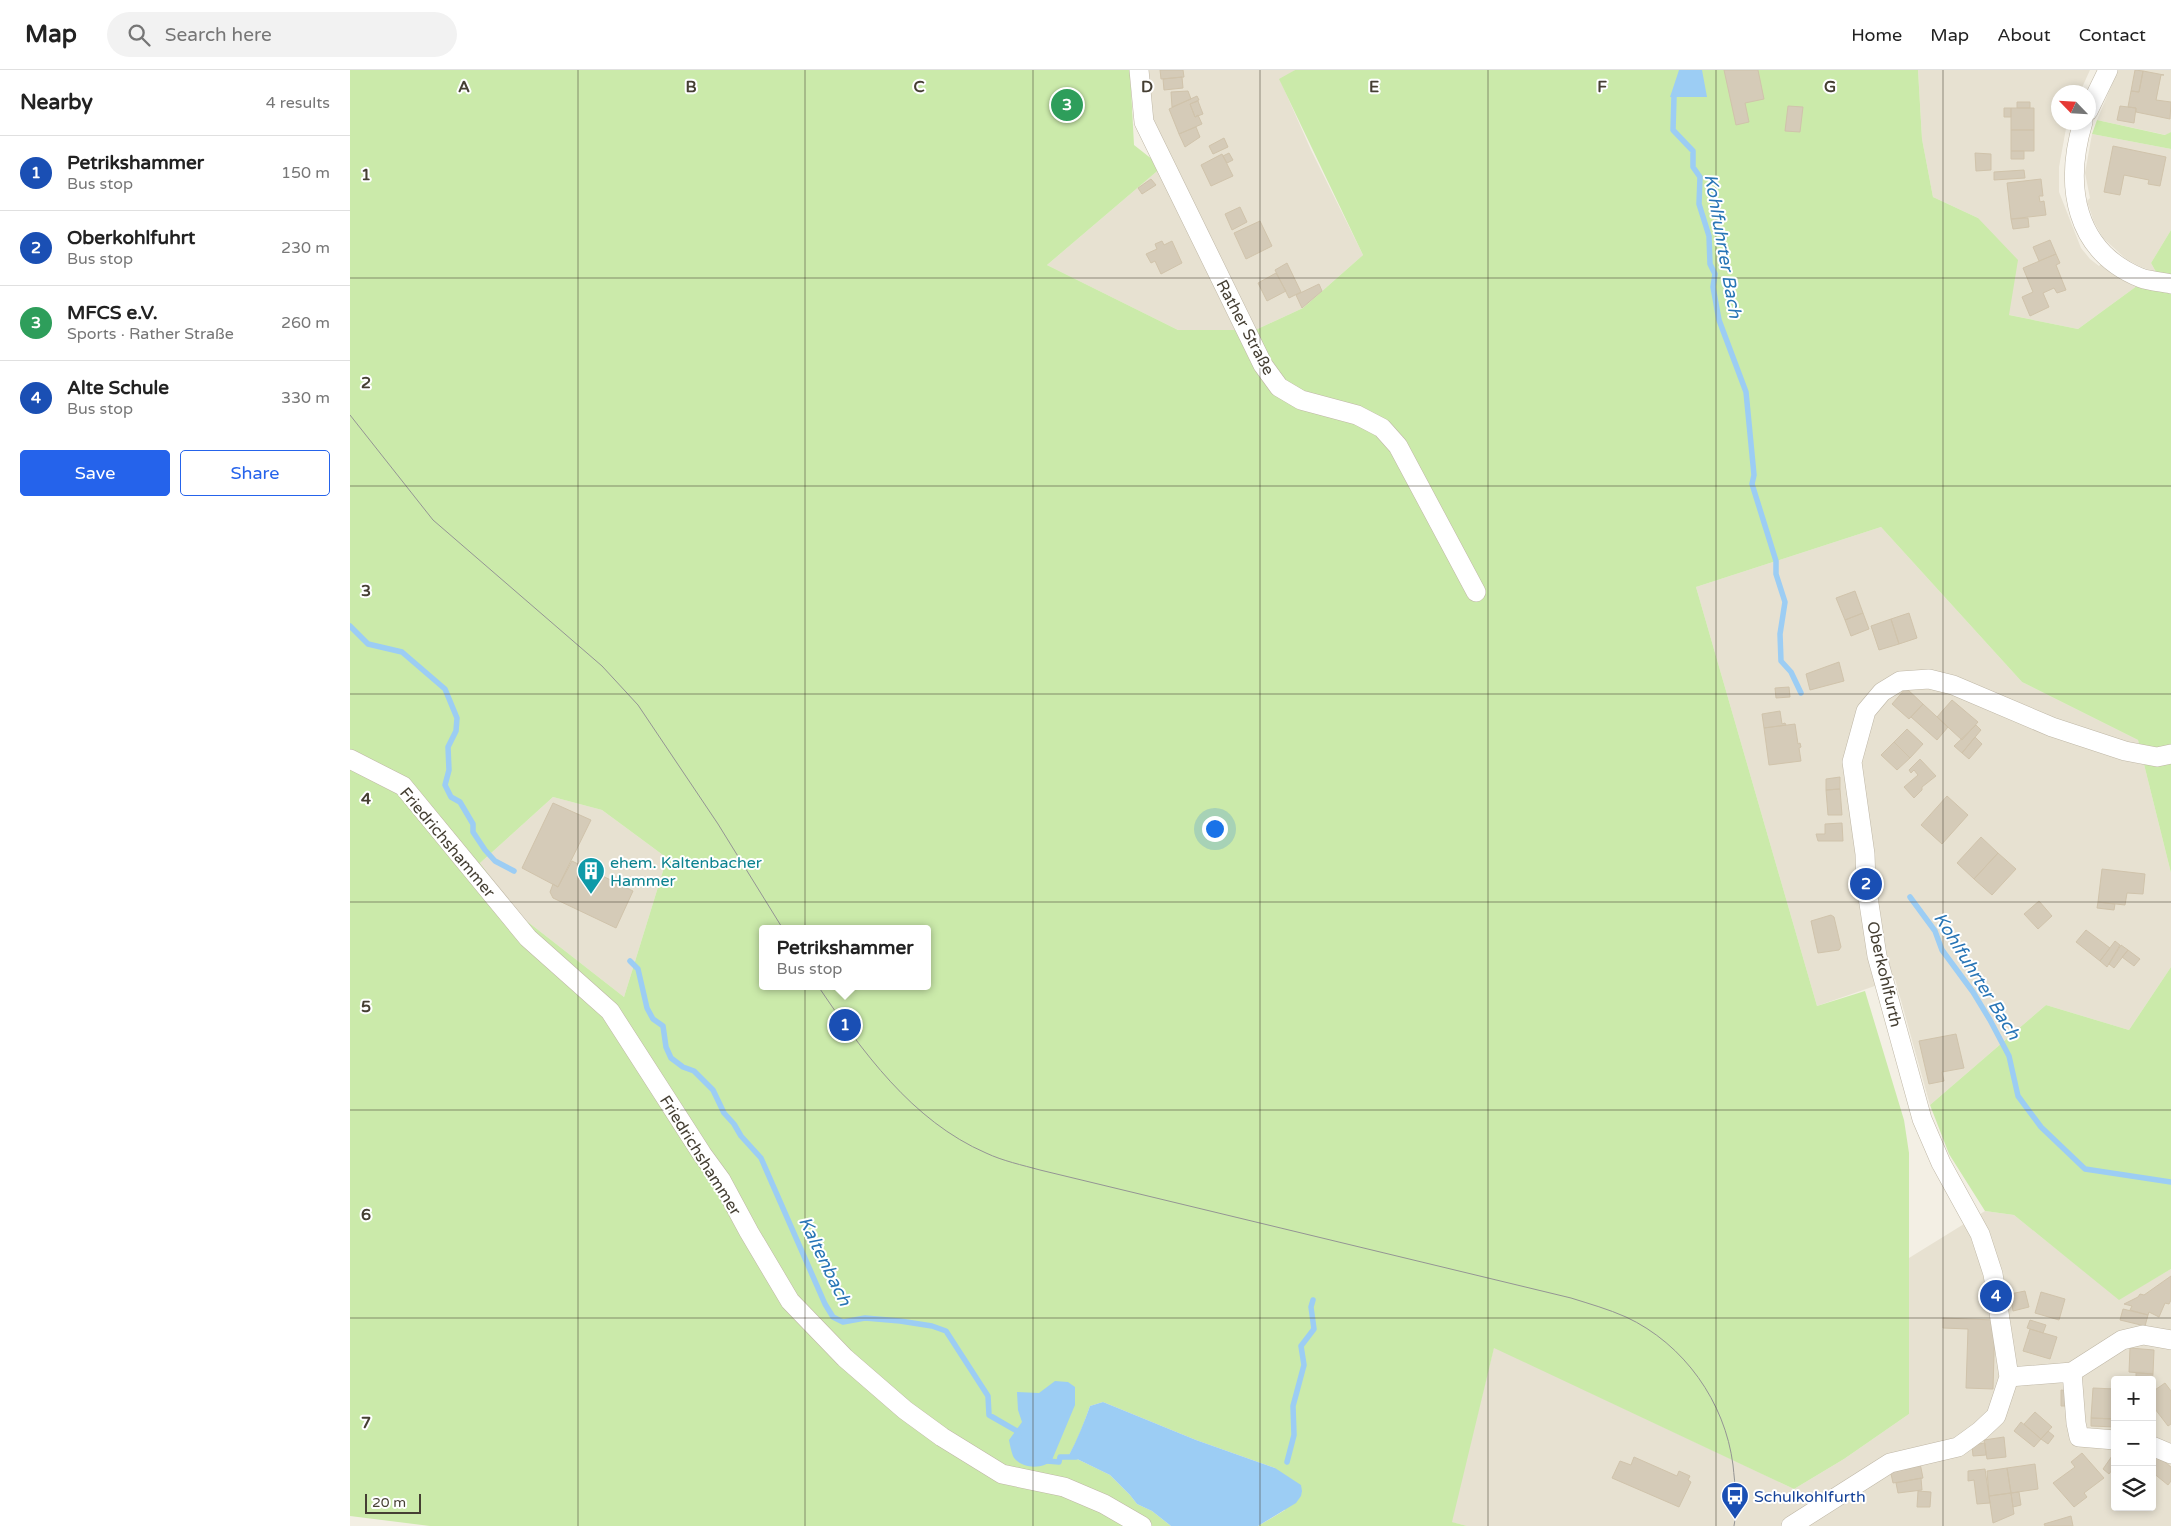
<!DOCTYPE html>
<html lang="en">
<head>
<meta charset="utf-8">
<style>
	body { margin:0; font-family:"Varela Round",sans-serif; background:#f2f2f2; color:#222 }
	.controls { position:absolute; right:15px; bottom:15px; display:grid; overflow:hidden; border-radius:5px; box-shadow:0 2px 8px #0003 }
	.controls button { width:45px; height:45px; display:grid; place-items:center; padding:0; border:0; border-bottom:1px solid #e0e0e0; background:#fff; color:#222; font:25px sans-serif }
	.compass { position:absolute; left:1701px; top:15px; width:45px; height:45px; border-radius:50%; background:#fff; box-shadow:0 2px 8px #0003; rotate:295deg }
	.scale { position:absolute; left:15px; bottom:12px; width:56px; box-sizing:border-box; padding-left:5px; border:2px solid #453f33; border-top:0; font-size:14px; line-height:18px; white-space:nowrap; color:#453f33; -webkit-text-stroke:4px #fff; paint-order:stroke }
	.you { position:absolute; left:864px; top:758px; width:18px; height:18px; margin:-12px; border:4px solid #fff; border-radius:50%; background:#1a73e8; box-shadow:0 0 0 8px #1a73e833 }
	.badge { display:grid; place-items:center; width:32px; height:32px; border-radius:50%; background:#2563eb; color:#fff; font-size:16px; font-weight:700 }
	.pin { position:absolute; translate:-50% -50%; border:2px solid #fff; box-shadow:0 1px 5px #0006 }
	.popup { position:absolute; left:409px; top:855px; width:172px; height:65px; box-sizing:border-box; display:grid; place-content:center; border-radius:5px; background:#fff; filter:drop-shadow(0 1px 4px #0005); font-size:16px; white-space:nowrap; color:#767676 }
	.popup b { font-size:19px; color:#222 }
	.popup::after { content:''; position:absolute; left:50%; top:100%; margin-left:-10px; border:10px solid transparent; border-top-color:#fff }
	.list { margin:0; padding:0; list-style:none }
	h2 { display:flex; justify-content:space-between; align-items:center; height:65px; margin:0; padding:0 20px; font-size:21px }
	h2 small { font-size:16px; font-weight:400; color:#767676 }
	.list li { display:grid; grid-template-columns:32px 1fr auto; gap:15px; align-items:center; box-sizing:border-box; height:75px; padding:0 20px; border-top:1px solid #e0e0e0 }
	.list b { display:block; font-size:19px; white-space:nowrap }
	.list p { margin:0; font-size:16px; white-space:nowrap; color:#767676 }
	.list em { font-size:16px; font-style:normal; color:#767676 }
	.actions { display:flex; gap:10px; padding:15px 20px }
	.actions a { flex:1; padding:11px 0; border:1px solid #2563eb; border-radius:5px; text-align:center; font-size:18px; color:#2563eb }
	.actions .main { background:#2563eb; color:#fff }
	.icon { flex:none; width:28px; height:28px; fill:none; stroke:currentColor; stroke-width:2; stroke-linecap:round; stroke-linejoin:round }
	.map { position:relative; flex:none; width:1821px; height:1456px; overflow:hidden }
	header { display:flex; align-items:center; gap:30px; box-sizing:border-box; height:70px; padding:0 25px; background:#fff; border-bottom:1px solid #e0e0e0 }
	header strong { font-size:24px }
	nav { display:flex; gap:28px; margin-inline-start:auto; font-size:18px }
	.search { width:350px; height:45px; background:#f2f2f2; display:flex; align-items:center; gap:12px; box-sizing:border-box; padding:0 18px; border-radius:28px; color:#767676; font-size:19px }
	main { display:flex }
	aside { flex:1; background:#fff }
	.map>svg:first-child { display:block }
	.residential { fill:#e7e1d1; fill-rule:evenodd }
	.green { fill:#cbeaaa; fill-rule:evenodd }
	.water { fill:#9ccdf4 }
	.lines { fill:none; stroke-linecap:round; stroke-linejoin:round }
	.stream { stroke:#9ccdf4; stroke-width:5.5 }
	.building { fill:#d5cbb8; stroke:#d0c3ab }
	.minor-casing { stroke:#bfb7a6; stroke-width:20 }
	.minor { stroke:#fff; stroke-width:19 }
	.tram { stroke:#949494; stroke-width:1 }
	.grid { fill:none; stroke:#453f33; stroke-width:1; stroke-opacity:0.55 }
	.labels { text-anchor:middle; stroke-width:4; stroke-linejoin:round; paint-order:stroke }
	.street-label { font-size:16px; fill:#453f33; stroke:#fff }
	.culture-label { font-size:16px; fill:#0d838f; stroke:#fff; text-anchor:start }
	.transit-label { font-size:16px; fill:#164399; stroke:#fff; text-anchor:start }
	.water-label { font-size:18px; font-style:italic; fill:#2875b6; stroke:#fff }
	.grid-label { font-size:16px; text-anchor:middle; font-weight:bold; fill:#453f33; stroke:#fff; stroke-width:4; stroke-linejoin:round; paint-order:stroke }
</style>
</head>
<body>
<header>
<strong>Map</strong>
<div class="search"><svg class="icon" aria-label="search" viewBox="0 0 24 24"><circle cx="10" cy="10" r="6"/><path d="M15 15l6 6"/></svg>Search here</div>
<nav><a>Home</a><a>Map</a><a>About</a><a>Contact</a></nav>
</header>
<main>
<aside>
<h2>Nearby<small>4 results</small></h2>
<ul class="list">
<li><span class="badge" style="background:#1a4fb4">1</span><div><b>Petrikshammer</b><p>Bus stop</p></div><em>150 m</em></li>
<li><span class="badge" style="background:#1a4fb4">2</span><div><b>Oberkohlfuhrt</b><p>Bus stop</p></div><em>230 m</em></li>
<li><span class="badge" style="background:#2e9e5b">3</span><div><b>MFCS e.V.</b><p>Sports · Rather Straße</p></div><em>260 m</em></li>
<li><span class="badge" style="background:#1a4fb4">4</span><div><b>Alte Schule</b><p>Bus stop</p></div><em>330 m</em></li>
</ul>
<div class="actions"><a class="main">Save</a><a>Share</a></div>
</aside>
<div class="map">
<svg width="1821" height="1456" viewBox="0 0 1821 1456">
	<rect width="100%" height="100%" fill="#f3efe4"/>
	<path class="residential" d="M793 0H945L930 10 961 80 1013 185 953 238 901 262 797 54Z
		M1568 0H1740L1730 22H1708V52L1717 53 1709 97V122L1731 178 1740 189 1749 196 1752 193 1791 213 1728 259 1659 245 1628 148 1583 127 1572 69Z
		M1768 0H1821V62L1816 65 1747 50Z
		M1742 64 1821 79V160L1801 193 1806 202 1791 197 1776 189 1753 168 1744 152 1737 131 1740 128 1735 103Z
		M812 97 891 260H828L697 195Z
		M1531 457 1672 612 1788 670 1821 803V897L1779 960 1696 935 1580 1035 1545 909 1467 936 1346 517Z
		M203 727 252 740 317 788 274 927 169 845 130 793Z
		M1635 1141 1664 1145 1769 1229 1821 1199V1456H1117L1101 1452 1144 1277 1444 1419 1494 1389 1559 1344V1188ZM1765 1310H1802V1437H1765Z"/>
	<path class="green" d="M0 0H780L784 75 812 97 697 195 828 260H891L901 262 953 238 1013 185 929 9 945 0H1568L1572 69 1583 127 1628 148 1668 190 1659 245 1728 259 1806 202 1801 193 1821 160V803L1788 670 1672 612 1531 457 1346 517 1467 936 1515 921 1554 1050 1559 1083V1344L1494 1389 1444 1419 1144 1278 1102 1452 1117 1456H908L935 1440 925 1398 846 1370 753 1332 740 1336C734 1353 728 1370 719 1385L760 1405 780 1425 787 1434 802 1441 821 1456H80L0 1446ZM203 727 252 740 317 788 274 927 169 845 130 793ZM412 859H578V916H412Z
		M1747 50 1815 65 1821 62V79L1742 64Z
		M1821 897V1199L1769 1230 1664 1145 1635 1141 1599 1084 1580 1035 1696 935 1779 960Z"/>
	<path class="water" d="M1329 0H1352L1357 27H1320Z
		M705 1311 718 1312 725 1317V1335L702 1390C693 1400 670 1399 663 1386 661 1381 660 1375 659 1370L672 1352 668 1340 667 1322 689 1323Z
		M753 1332 846 1370 925 1398 951 1415 952 1421 951 1426 946 1433 908 1456H821L802 1441 787 1434 780 1425 760 1405 719 1385C727 1370 734 1353 740 1336Z"/>
	<g class="lines">
		<path class="stream" d="M1324 27 1323 60 1343 81V97L1350 107 1349 134 1359 166 1360 194 1365 204 1363 217 1369 250 1396 322 1404 405 1402 414 1426 491V504L1435 532 1430 564 1431 591 1441 602 1451 623
			M0 556 18 574 52 582 95 619 107 648 106 661 98 677 99 700 95 715 101 727 110 732 123 754V762L135 780 145 791 164 801
			M1560 827 1585 861 1592 880 1623 922 1640 950 1659 986 1668 1026 1691 1057 1735 1099 1821 1112
			M280 891 288 899 297 938 303 949 313 956 316 977 321 988 333 997 344 1001 363 1020 374 1043 384 1054 391 1066 411 1088 475 1234 483 1247 493 1252 515 1248 550 1251 582 1256 596 1261 638 1326 639 1345 667 1361 669 1367
			M697 1391 709 1392 710 1387H726
			M937 1392 944 1365 943 1336 954 1295 951 1276 964 1259 961 1237 963 1230"/>
	</g>
	<path class="building" d="M810 0H833L834 7 811 9Z
		M1374 0H1408L1414 29 1395 33 1399 52 1386 55Z
		M1785 0 1793 1 1789 22 1781 21Z
		M1793 1 1814 5H1811L1806 30 1821 32 1820 49 1786 42V38L1778 37 1781 21 1789 22Z
		M832 7 833 18 814 20 813 9Z
		M838 21 841 29 822 37 821 22Z
		M847 26 849 30 840 34 845 47 848 45 852 54 829 64 819 39Z
		M848 31 853 44 845 47 840 34Z
		M1667 32H1680V38H1667Z
		M1438 36 1453 37 1450 62 1435 61Z
		M1770 36 1786 38 1784 53 1767 50Z
		M1654 38H1661V47H1654Z
		M1661 38H1684V60H1661Z
		M846 57 850 67 835 77 829 64Z
		M1661 60H1684V81H1661Z
		M874 68 878 77 863 84 859 76Z
		M1763 76 1816 87 1810 116 1798 114 1799 110 1774 105 1770 125 1754 122Z
		M1661 81H1674V89H1661Z
		M879 83 883 90 877 93 873 86Z
		M1625 83 1641 84V100L1626 101Z
		M872 84 883 106 861 116 851 95Z
		M1674 100 1675 108 1644 110V102Z
		M801 109 806 115 792 124 788 118Z
		M1691 109 1693 126H1689L1690 132 1694 131 1696 145 1661 149 1657 113Z
		M890 137 897 152 882 160 875 144Z
		M1678 148 1679 157 1663 159 1661 149Z
		M910 151 922 176 896 189 884 163Z
		M1700 170 1706 184 1689 191 1683 177Z
		M812 171 814 175 822 171 832 193 811 204 805 191 801 193 796 184 807 179 805 174Z
		M1706 184 1710 193 1706 195 1716 220 1707 223 1704 218 1693 223 1699 237 1680 246 1672 227 1683 222 1673 198Z
		M937 193 951 222 939 228 925 200Z
		M926 203 936 221 917 231 908 213Z
		M969 214 972 221 952 238 946 225Z
		M1505 521 1513 543 1495 550 1486 528Z
		M1513 543 1519 559 1501 566 1495 550Z
		M1559 543 1567 568 1549 574 1541 549Z
		M1541 549 1549 574 1529 580 1521 556Z
		M1489 592 1494 611 1460 620 1456 604Z
		M1439 617 1440 627 1426 628 1425 618Z
		M1556 618 1573 634 1559 649 1542 634Z
		M1602 630 1628 652 1612 670 1587 647Z
		M1573 634 1598 657 1587 670 1561 647Z
		M1430 641 1432 654 1435 653 1436 655 1414 658 1412 644Z
		M1445 654 1448 674 1450 673 1451 677 1449 678 1451 691 1419 695 1414 658Z
		M1626 655 1631 660 1612 683 1604 676Z
		M1557 659 1573 674 1560 688 1544 672Z
		M1625 667 1632 674 1619 689 1612 683Z
		M1544 672 1560 688 1547 700 1531 685Z
		M1570 689 1586 706 1572 717V720L1564 728 1554 717 1568 705 1564 700 1561 703 1559 700Z
		M1490 707V719L1476 720V709Z
		M1490 719 1492 745H1478L1476 720Z
		M1597 726 1618 745 1592 774 1571 755Z
		M203 733 241 750 208 817 172 798Z
		M1492 753 1493 771H1468L1466 764H1475V754Z
		M1631 767 1648 783 1624 809 1607 793Z
		M1648 783 1666 799 1642 825 1624 809Z
		M222 791 283 821 266 858 203 828 200 822 203 814 208 817Z
		M1752 799 1795 804 1793 824 1777 823 1775 835 1748 832Z
		M1689 831 1702 846 1688 859 1674 844Z
		M1748 832 1765 834 1764 840 1747 838Z
		M1481 845 1484 847 1491 877 1489 880 1468 883 1461 851Z
		M1736 860 1760 878 1750 891 1726 872Z
		M1765 871 1770 875 1757 897 1750 891Z
		M1771 875 1778 880 1764 898 1759 894Z
		M1778 880 1790 889 1784 896 1772 887Z
		M1606 964 1614 998 1592 1002 1594 1011 1579 1014 1569 971Z
		M1821 1206V1230L1819 1234 1815 1233 1809 1247 1799 1242 1798 1245 1780 1240 1782 1236 1774 1234 1788 1227 1790 1224 1794 1225Z
		M1675 1221 1679 1237 1663 1241 1660 1224Z
		M1691 1222 1715 1229 1709 1250 1685 1243Z
		M1773 1239 1798 1245 1795 1256 1770 1250Z
		M1593 1248 1645 1250 1643 1319 1616 1318 1618 1259 1593 1258Z
		M1680 1250 1696 1255 1693 1263 1677 1258Z
		M1680 1259 1707 1267 1700 1289 1673 1281Z
		M1780 1278 1804 1280 1803 1304 1779 1302Z
		M1786 1303 1803 1304 1802 1312V1310H1786Z
		M1815 1313 1821 1321V1354L1818 1356 1802 1335V1322Z
		M1743 1318 1765 1319V1349L1741 1348Z
		M1711 1320 1719 1321V1336H1711Z
		M1685 1342 1702 1357 1691 1369 1674 1354Z
		M1741 1348 1765 1349V1357L1741 1356Z
		M1671 1352 1691 1369 1684 1377 1664 1361Z
		M1698 1361 1704 1366 1698 1374 1691 1369Z
		M1654 1367 1656 1387 1637 1389 1634 1370Z
		M1635 1373 1636 1385 1623 1386 1622 1375Z
		M1732 1383 1754 1408 1734 1423 1737 1427 1724 1437 1703 1413 1725 1397 1721 1392Z
		M1804 1383 1821 1397V1411L1818 1415 1802 1402V1385Z
		M1762 1386 1765 1388V1396L1759 1404 1753 1399Z
		M1284 1387 1327 1406 1329 1401 1340 1406 1338 1410 1341 1412 1329 1437 1262 1408 1270 1391 1281 1395Z
		M1570 1393 1573 1408 1543 1413 1540 1399Z
		M1685 1394 1688 1419 1661 1423 1657 1398Z
		M1657 1398 1661 1423 1639 1426 1637 1401Z
		M1635 1399 1640 1433 1627 1434 1624 1410 1618 1411V1401Z
		M1571 1408 1572 1420 1548 1423 1546 1413Z
		M1568 1421 1581 1422 1580 1437H1567Z
		M1669 1422 1671 1435 1663 1437 1661 1423Z
		M1661 1423 1664 1444 1643 1453 1639 1426Z
		M1721 1446 1723 1456H1695L1694 1454Z"/>
	<g class="lines">
		<defs>
			<path id="minor" d="M789 0 794 52 913 295 929 317 951 330 1007 345 1032 358 1048 376 1126 522
				M1738 41 1758 0
				M1733 52C1714 115 1724 181 1791 208 1800 211 1811 212 1821 214
				M0 689 53 716 178 868 260 941 352 1084 371 1110 399 1162 440 1231 495 1288 555 1340 592 1367 652 1404 714 1417 754 1434 792 1456
				M1722 1302 1726 1353 1729 1367 1765 1370
				M1659 1307 1722 1302 1772 1270 1793 1265 1821 1270
				M1802 1376 1821 1384
				M1441 1456 1540 1393 1608 1377 1630 1361 1646 1346 1659 1307 1643 1204 1630 1164 1591 1093 1572 1049 1527 886 1516 814 1515 784 1502 692 1516 641 1532 622 1550 611 1579 609 1603 615 1702 657 1775 681 1807 687 1821 684"/>
		</defs>
		<use href="#minor" class="minor-casing"/>
		<use href="#minor" class="minor"/>
		<path class="tram" d="M0 345 83 450 252 596 288 635 368 754 433 859
			M468 916C512 981 562 1051 636 1083 653 1091 672 1095 690 1100L1221 1228C1240 1234 1258 1239 1276 1247 1334 1274 1375 1332 1383 1395 1385 1415 1388 1437 1384 1456"/>
	</g>
	<path class="grid" d="M228 0V1456M455 0V1456M683 0V1456M910 0V1456M1138 0V1456M1366 0V1456M1593 0V1456M0 208H1821M0 416H1821M0 624H1821M0 832H1821M0 1040H1821M0 1248H1821"/>
	<defs>
		<symbol id="building-pin" viewBox="-11 -11 22 30"><path d="M0 17L-7.5 6A9.5 9.5 0 1 1 7.5 6Z" fill="#0f9aa8" stroke="#fff"/><path d="M-4-6H4V6H1V3H-1V6H-4ZM-2.5-4.3h1.7v1.8h-1.7ZM.8-4.3h1.7v1.8H.8ZM-2.5-1h1.7V.8h-1.7ZM.8-1h1.7V.8H.8Z" fill="#fff"/></symbol>
		<symbol id="bus-pin" viewBox="-11 -11 22 30"><path d="M0 17L-7.5 6A9.5 9.5 0 1 1 7.5 6Z" fill="#1a4fb4" stroke="#fff"/><path d="M-5-6H5V4H4V6H2V4H-2V6H-4V4H-5ZM-3.5-4V0h7V-4ZM-3.5 1.2v1.5H-2V1.2ZM2 1.2v1.5H3.5V1.2Z" fill="#fff"/></symbol>
	</defs>
	<g fill-rule="evenodd">
		<use href="#building-pin" x="225" y="785" width="32" height="43"/>
		<use href="#bus-pin" x="1369" y="1410" width="32" height="43"/>
	</g>
	<g class="labels">
		<g class="street-label">
			<text transform="translate(896 257) rotate(62)" y="6">Rather Straße</text>
			<text transform="translate(98 772) rotate(50)" y="6">Friedrichshammer</text>
			<text transform="translate(1535 904) rotate(77)" y="6">Oberkohlfurth</text>
			<text transform="translate(351 1085) rotate(58)" y="6">Friedrichshammer</text>
		</g>
		<g class="culture-label">
			<text x="260" y="798">ehem. Kaltenbacher<tspan x="260" dy="18">Hammer</tspan></text>
		</g>
		<g class="transit-label">
			<text x="1404" y="1432">Schulkohlfurth</text>
		</g>
		<g class="water-label">
			<text transform="translate(1373 176) rotate(80)" y="6">Kohlfuhrter Bach</text>
			<text transform="translate(1627 906) rotate(58)" y="6">Kohlfuhrter Bach</text>
			<text transform="translate(475 1191) rotate(64)" y="6">Kaltenbach</text>
		</g>
	</g>
	<g class="grid-label">
		<text x="114" y="22">A</text>
		<text x="341" y="22">B</text>
		<text x="569" y="22">C</text>
		<text x="797" y="22">D</text>
		<text x="1024" y="22">E</text>
		<text x="1252" y="22">F</text>
		<text x="1480" y="22">G</text>
		<text x="16" y="110">1</text>
		<text x="16" y="318">2</text>
		<text x="16" y="526">3</text>
		<text x="16" y="734">4</text>
		<text x="16" y="942">5</text>
		<text x="16" y="1150">6</text>
		<text x="16" y="1358">7</text>
	</g>
</svg>
<div class="controls">
<button>+</button>
<button>−</button>
<button><svg class="icon" aria-label="layers" viewBox="0 0 24 24"><path d="M12 4l9 5-9 5-9-5zM3 14l9 5 9-5"/></svg></button>
</div>
<svg class="compass" viewBox="-18 -18 36 36"><path d="M0-13l5 13h-10z" fill="#e53935"/><path d="M0 13l5-13h-10z" fill="#767676"/></svg>
<div class="scale">20 m</div>
<div class="you"></div>
<div class="pin badge" style="left:495px;top:955px;background:#1a4fb4">1</div>
<div class="popup"><b>Petrikshammer</b>Bus stop</div>
<div class="pin badge" style="left:1516px;top:814px;background:#1a4fb4">2</div>
<div class="pin badge" style="left:717px;top:35px;background:#2e9e5b">3</div>
<div class="pin badge" style="left:1646px;top:1226px;background:#1a4fb4">4</div>
</div>
</main>
</body>
</html>
